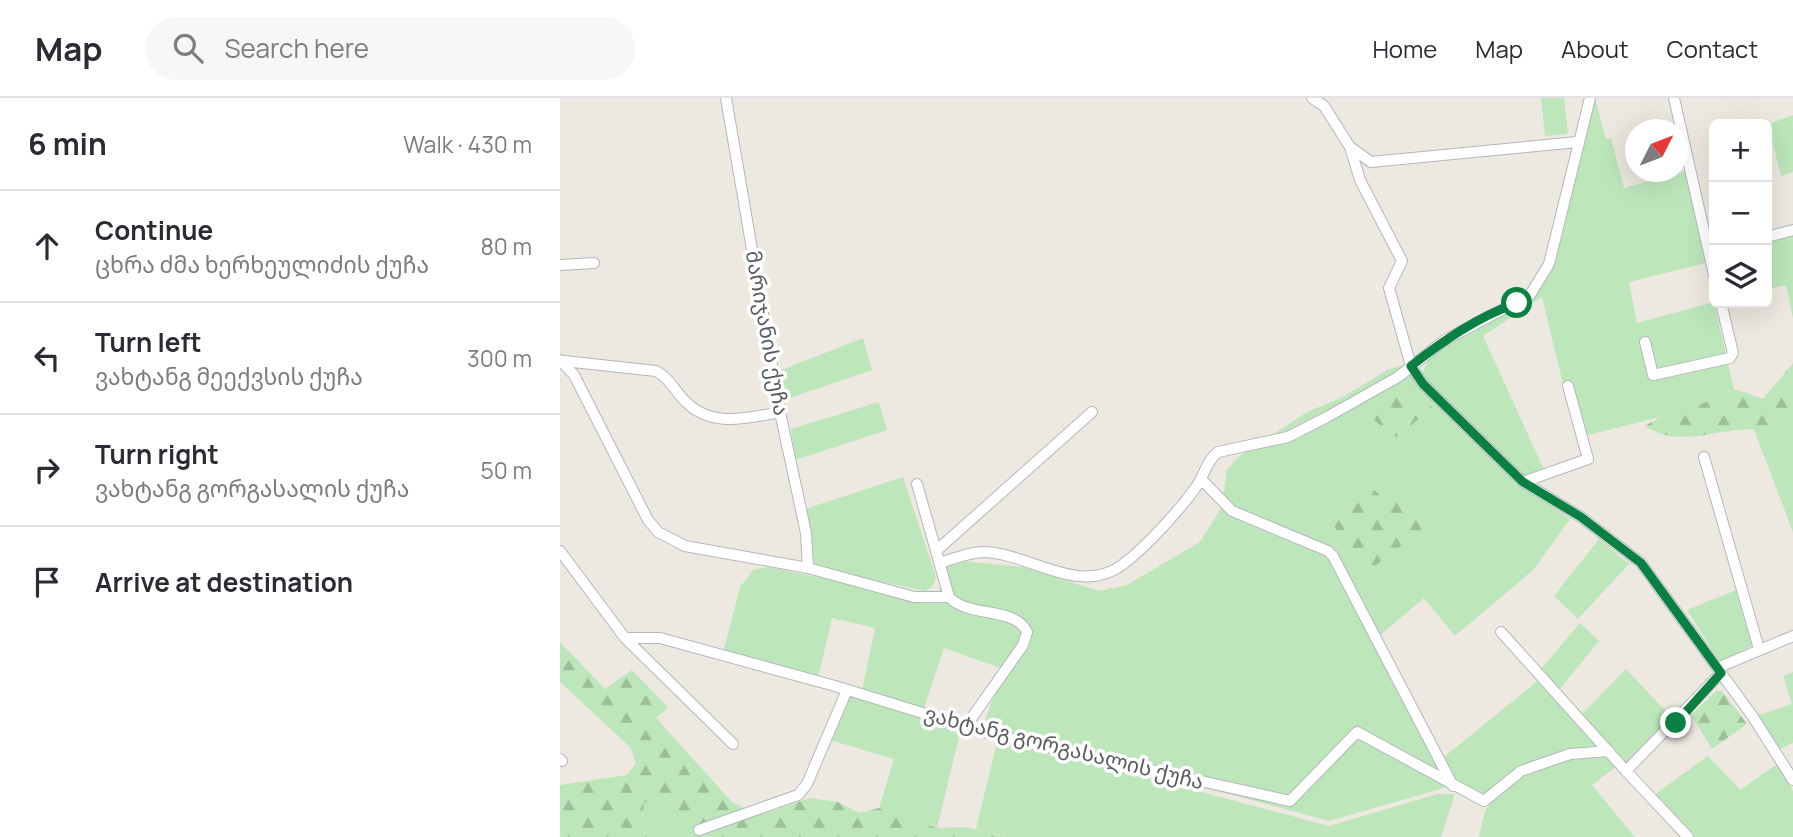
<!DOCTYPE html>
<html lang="en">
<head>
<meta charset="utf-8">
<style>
	body { margin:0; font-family:Manrope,"Noto Sans Georgian",sans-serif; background:#f7f7f7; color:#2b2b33 }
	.controls { position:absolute; right:21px; top:21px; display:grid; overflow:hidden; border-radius:10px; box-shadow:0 7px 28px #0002 }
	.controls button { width:63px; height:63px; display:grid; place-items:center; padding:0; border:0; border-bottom:2px solid #e1e1e2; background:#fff; color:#2b2b33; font:35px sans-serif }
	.compass { position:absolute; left:1065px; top:21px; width:63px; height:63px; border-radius:50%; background:#fff; box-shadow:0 7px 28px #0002; rotate:48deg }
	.stop { position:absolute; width:21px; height:21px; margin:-16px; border:5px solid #0b8043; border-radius:50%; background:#fff }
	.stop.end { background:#0b8043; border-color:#fff; box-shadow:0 2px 7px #0008 }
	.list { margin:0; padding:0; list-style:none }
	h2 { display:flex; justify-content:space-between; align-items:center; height:91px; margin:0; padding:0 28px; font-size:30px }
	h2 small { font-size:23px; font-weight:400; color:#7c7c81 }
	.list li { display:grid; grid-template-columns:46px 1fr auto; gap:21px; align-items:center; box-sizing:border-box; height:112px; padding:0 28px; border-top:2px solid #e1e1e2 }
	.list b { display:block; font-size:26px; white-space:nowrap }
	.list p { margin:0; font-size:23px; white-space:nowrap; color:#7c7c81 }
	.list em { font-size:23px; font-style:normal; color:#7c7c81 }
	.icon { flex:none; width:38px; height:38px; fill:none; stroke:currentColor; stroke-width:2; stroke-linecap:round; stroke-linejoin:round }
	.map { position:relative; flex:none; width:1233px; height:739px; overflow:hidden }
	header { display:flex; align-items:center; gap:42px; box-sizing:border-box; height:98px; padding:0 35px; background:#fff; border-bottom:2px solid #e1e1e2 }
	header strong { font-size:33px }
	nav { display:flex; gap:38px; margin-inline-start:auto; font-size:24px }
	.search { width:490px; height:63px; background:#f7f7f7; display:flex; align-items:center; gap:18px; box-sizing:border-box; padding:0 24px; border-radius:38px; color:#7c7c81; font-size:26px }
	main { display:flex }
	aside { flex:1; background:#fff }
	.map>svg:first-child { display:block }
	.green { fill:#bde6bb; fill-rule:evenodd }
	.forest { fill:url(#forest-firs) }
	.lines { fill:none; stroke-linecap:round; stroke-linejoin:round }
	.street-casing { stroke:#b3b7bc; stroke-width:12 }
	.street { stroke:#fff; stroke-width:10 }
	.route { stroke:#0b8043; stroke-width:9 }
	.labels { text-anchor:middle; stroke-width:7; stroke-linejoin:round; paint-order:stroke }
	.street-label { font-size:21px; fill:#595d62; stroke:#fff }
</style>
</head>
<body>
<header>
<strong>Map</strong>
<div class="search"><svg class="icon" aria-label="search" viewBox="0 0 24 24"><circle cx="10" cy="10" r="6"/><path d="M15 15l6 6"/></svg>Search here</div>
<nav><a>Home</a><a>Map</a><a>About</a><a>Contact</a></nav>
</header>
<main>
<aside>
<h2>6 min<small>Walk · 430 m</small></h2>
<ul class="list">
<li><svg class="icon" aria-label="ahead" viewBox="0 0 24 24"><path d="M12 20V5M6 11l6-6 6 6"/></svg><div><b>Continue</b><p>ცხრა ძმა ხერხეულიძის ქუჩა</p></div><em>80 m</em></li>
<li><svg class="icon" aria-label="left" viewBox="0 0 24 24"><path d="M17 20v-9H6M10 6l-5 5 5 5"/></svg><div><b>Turn left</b><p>ვახტანგ მეექვსის ქუჩა</p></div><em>300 m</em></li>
<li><svg class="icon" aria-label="right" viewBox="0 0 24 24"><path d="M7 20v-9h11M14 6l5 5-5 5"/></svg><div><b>Turn right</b><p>ვახტანგ გორგასალის ქუჩა</p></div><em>50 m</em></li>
<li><svg class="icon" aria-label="arrive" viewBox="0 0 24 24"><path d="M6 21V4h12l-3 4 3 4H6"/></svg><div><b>Arrive at destination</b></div></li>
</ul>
</aside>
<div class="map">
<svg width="1233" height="739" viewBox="0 0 1233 739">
	<defs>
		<pattern id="forest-firs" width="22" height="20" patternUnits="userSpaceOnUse" patternTransform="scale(1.75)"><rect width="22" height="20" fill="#bde6bb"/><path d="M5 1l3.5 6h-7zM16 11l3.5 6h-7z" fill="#9dbe9b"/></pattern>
	</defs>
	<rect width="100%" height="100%" fill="#ede9e0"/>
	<path class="green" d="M981 0H1004L1008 36 985 38Z
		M1035 0 1046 41 1051 40 1064 90 1126 73 1146 165 1069 184 1077 225 1154 204 1174 292 1157 293 1150 303 1128 312 1016 340 982 199 923 238 985 374 964 381 861 277 872 256 937 216 974 199Z
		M1233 17V74L1221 78 1208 26Z
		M1233 135V221L1226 187 1207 191V142Z
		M303 240 312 272 224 302 219 273Z
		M843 267 859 290 955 384 1010 421 973 472 895 538 864 500 818 539 775 456 674 411 663 400 667 372 677 360 747 314 781 300 827 272ZM809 386 825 403 769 418Z
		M319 304 327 332 236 362 231 331Z
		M1233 316V434L1193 329 1211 334Z
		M343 379 376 479 372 489 365 493 255 470 245 411Z
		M662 409 684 425 771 460 891 688 769 723 423 629 443 571 384 550 364 610 302 592 315 530 272 520 258 580 163 555 180 489 193 472 208 469 358 500H370L385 486 380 461 462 469 539 493 567 487 640 444Z
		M1039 441 1069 466 1018 521 994 498Z
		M1179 491 1195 546 1160 564 1127 512Z
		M1020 525 1039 543 1000 591 981 571Z
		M1066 571 1114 622 1066 669 1022 616Z
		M1233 574V645L1215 653 1193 619 1232 606 1223 578Z
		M980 581 1043 651 960 670 924 699 896 686 884 659Z
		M289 596 401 631 377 730 319 710 334 661 270 642Z
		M438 640 769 728 877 696H895L881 739H446L416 731Z
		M1047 656 1057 668 1032 687 1075 739H919C921 730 923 715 929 707 957 670 1004 659 1047 656Z
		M1148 658 1180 692 1217 666 1233 693V739H1133L1094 697Z
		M107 696 118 711 130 739H87L81 734 84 705Z"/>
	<path class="forest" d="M1233 265V316L1211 334C1171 322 1124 355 1085 328L1100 319 1150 303 1157 293 1178 292 1203 301Z
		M848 289 873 310 836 339 806 316Z
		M809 386 825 403 833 397 866 428 801 479 769 418Z
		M0 544 45 591 72 572 108 609 96 620 173 705 200 717 250 700 278 704 299 715 319 710 377 730 406 729 446 739H130L118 711 107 696 84 705 81 734 87 739H0V687L67 677 76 665 70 649 0 584Z
		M1156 593H1162L1187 626 1152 651 1131 617Z"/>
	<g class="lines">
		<defs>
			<path id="street" d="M166 0 220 314 246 435 248 470
				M752 0 764 8 790 49 800 82 842 163 829 190 851 268 863 286 963 384 1021 419 1081 465 1193 619 1233 682
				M1114 0 1154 177
				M790 49 811 64 1017 44
				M1207 139 1233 132
				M0 167 34 165
				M1085 244 1093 277 1170 260 1173 255 1161 205
				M0 262 14 277 88 422 98 434 125 448 248 470 354 499H389L357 386
				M4 263 96 273C110 280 115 294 126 304 152 330 187 320 220 314
				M1144 359 1199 551
				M641 381 672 413 768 453 773 458 893 688
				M963 384 1028 361 1008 288
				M0 453 65 540 173 646
				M376 453 532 314
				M380 465C394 460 408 455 422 454 468 454 519 499 562 467 585 450 619 413 636 389 645 377 646 363 658 354L728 339 767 319 838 279 885 242 970 197 989 166 1030 0
				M389 499C408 520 455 508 467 534L463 547 406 628
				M941 534 1066 673 1161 575
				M65 540H100L275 588 434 637 730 703 797 634 924 703 961 673 1010 656 1049 653
				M1157 570 1233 538
				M0 661 2 663
				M1066 673 1128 739
				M139 732 238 697 247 686 287 592"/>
		</defs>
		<use href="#street" class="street-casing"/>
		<use href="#street" class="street"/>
	</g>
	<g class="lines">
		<path class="route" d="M957 205C917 219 883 243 851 268L863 286 963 384 1021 419 1081 465 1161 575 1116 625"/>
	</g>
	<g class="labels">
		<g class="street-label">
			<text transform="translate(207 235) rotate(80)" y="7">მარიჯანის ქუჩა</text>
			<text transform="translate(504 650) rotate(14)" y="7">ვახტანგ გორგასალის ქუჩა</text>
		</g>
	</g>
</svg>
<div class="controls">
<button>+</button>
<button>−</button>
<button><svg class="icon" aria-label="layers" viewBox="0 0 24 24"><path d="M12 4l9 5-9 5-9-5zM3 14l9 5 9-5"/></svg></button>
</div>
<svg class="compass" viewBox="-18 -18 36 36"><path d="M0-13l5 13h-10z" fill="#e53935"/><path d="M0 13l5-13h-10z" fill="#7c7c81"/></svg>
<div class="stop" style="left:957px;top:205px"></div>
<div class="stop end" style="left:1116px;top:625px"></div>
</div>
</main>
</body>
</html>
